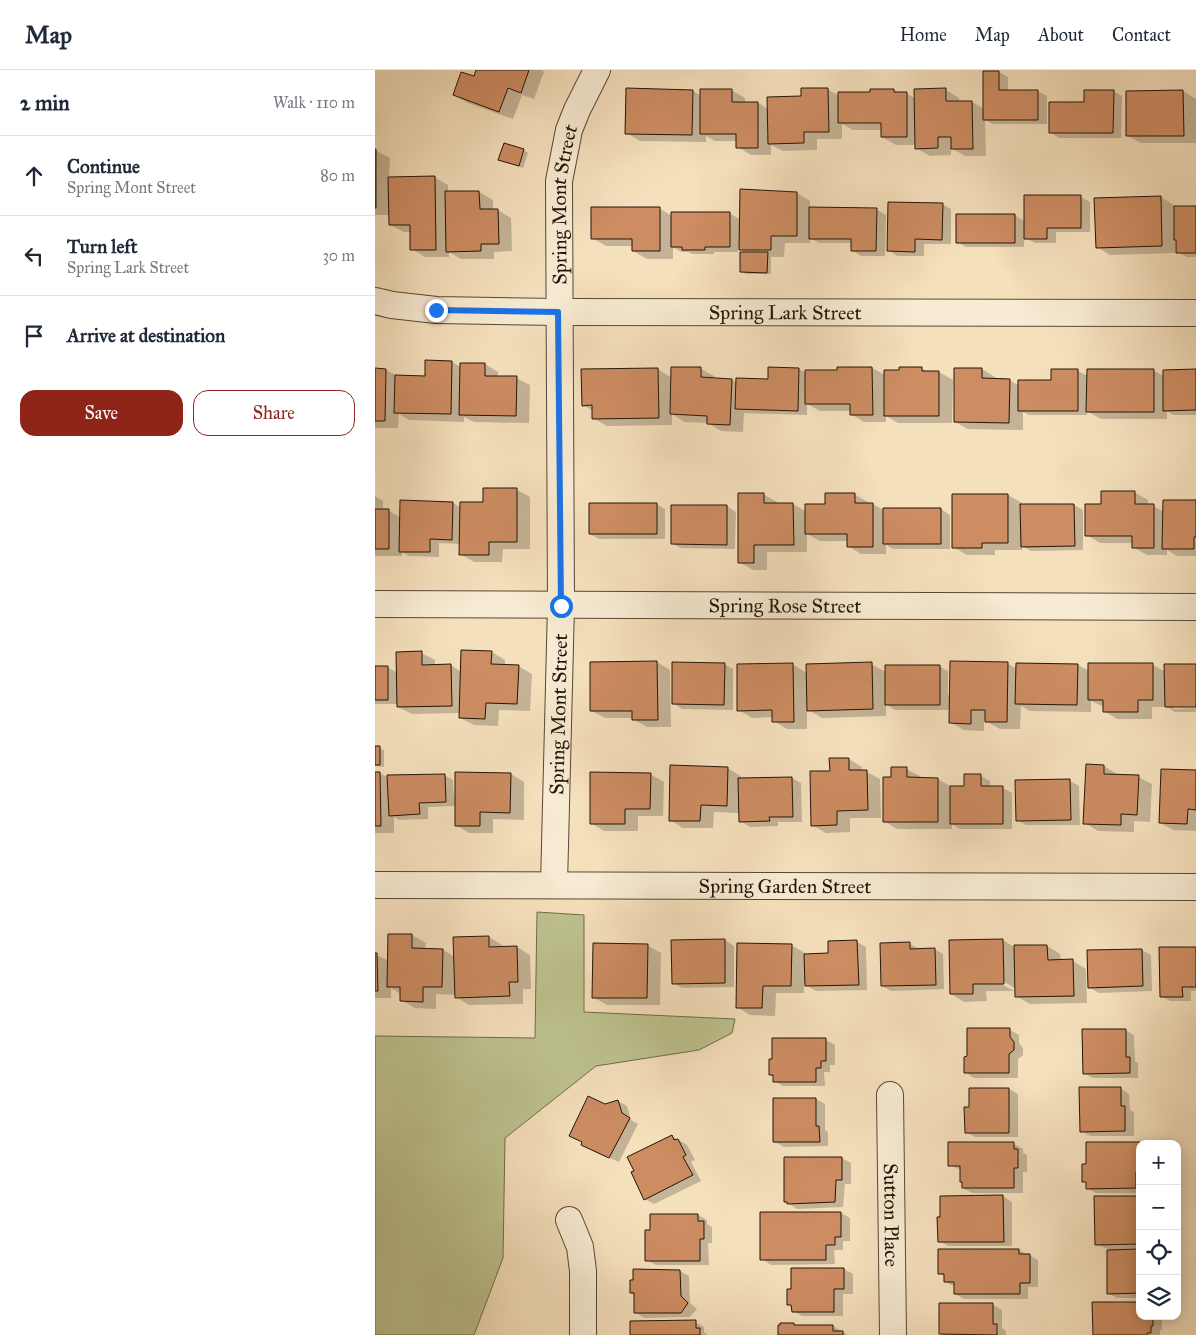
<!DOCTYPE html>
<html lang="en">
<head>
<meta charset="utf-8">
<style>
	body { margin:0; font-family:"IM FELL Great Primer",serif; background:#f2f2f3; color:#1f2937 }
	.controls { position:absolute; right:15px; bottom:15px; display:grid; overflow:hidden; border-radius:10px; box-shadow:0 2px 12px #0003 }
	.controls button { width:45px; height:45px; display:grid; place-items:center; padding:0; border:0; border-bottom:1px solid #e0e1e3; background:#fff; color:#1f2937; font:25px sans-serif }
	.stop { position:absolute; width:15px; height:15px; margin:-11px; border:4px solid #1a73e8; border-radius:50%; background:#fff }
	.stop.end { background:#1a73e8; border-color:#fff; box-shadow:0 1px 5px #0008 }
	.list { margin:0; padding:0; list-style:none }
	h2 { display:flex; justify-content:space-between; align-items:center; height:65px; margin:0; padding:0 20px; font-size:21px }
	h2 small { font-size:16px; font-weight:400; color:#747a83 }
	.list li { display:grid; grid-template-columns:32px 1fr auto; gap:15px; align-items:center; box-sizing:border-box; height:80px; padding:0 20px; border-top:1px solid #e0e1e3 }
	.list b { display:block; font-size:19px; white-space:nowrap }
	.list p { margin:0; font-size:16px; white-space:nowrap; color:#747a83 }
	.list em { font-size:16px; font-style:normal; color:#747a83 }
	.actions { display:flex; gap:10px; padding:15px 20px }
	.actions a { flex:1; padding:11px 0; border:1px solid #8f2418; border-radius:15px; text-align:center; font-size:18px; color:#8f2418 }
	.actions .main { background:#8f2418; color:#fff }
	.icon { flex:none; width:28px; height:28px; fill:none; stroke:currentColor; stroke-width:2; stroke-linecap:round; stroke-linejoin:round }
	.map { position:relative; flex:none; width:821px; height:1265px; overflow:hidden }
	header { display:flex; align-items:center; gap:30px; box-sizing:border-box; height:70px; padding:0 25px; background:#fff; border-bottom:1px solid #e0e1e3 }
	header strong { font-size:24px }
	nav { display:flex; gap:28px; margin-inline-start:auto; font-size:18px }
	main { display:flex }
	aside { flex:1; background:#fff }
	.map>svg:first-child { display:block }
	.green { fill:#bdc28f; stroke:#706b4c }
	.shadow { fill:#0003 }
	.building { fill:#cd8c62; stroke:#231409 }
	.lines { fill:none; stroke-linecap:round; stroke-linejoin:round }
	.street-casing { stroke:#584736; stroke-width:28 }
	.street { stroke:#f8ebd3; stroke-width:26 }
	.route { stroke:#1a73e8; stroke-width:6 }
	.labels { text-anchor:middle; stroke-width:4.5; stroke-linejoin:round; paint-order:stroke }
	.street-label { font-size:20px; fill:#231409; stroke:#f8ebd3 }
</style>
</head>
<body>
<header>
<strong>Map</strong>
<nav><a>Home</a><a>Map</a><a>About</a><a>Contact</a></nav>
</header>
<main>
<aside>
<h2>2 min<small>Walk · 110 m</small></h2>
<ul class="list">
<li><svg class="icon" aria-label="ahead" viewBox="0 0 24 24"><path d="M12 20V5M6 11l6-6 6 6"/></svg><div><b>Continue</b><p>Spring Mont Street</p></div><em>80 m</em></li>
<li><svg class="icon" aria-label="left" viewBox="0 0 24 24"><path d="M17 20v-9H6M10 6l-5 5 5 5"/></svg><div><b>Turn left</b><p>Spring Lark Street</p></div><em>30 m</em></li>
<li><svg class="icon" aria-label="arrive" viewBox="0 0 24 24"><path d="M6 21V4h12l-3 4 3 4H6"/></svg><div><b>Arrive at destination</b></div></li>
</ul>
<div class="actions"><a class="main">Save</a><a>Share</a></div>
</aside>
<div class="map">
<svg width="821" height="1265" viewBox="0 0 821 1265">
	<rect width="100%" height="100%" fill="#f5e0bc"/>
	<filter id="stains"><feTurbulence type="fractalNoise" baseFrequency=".004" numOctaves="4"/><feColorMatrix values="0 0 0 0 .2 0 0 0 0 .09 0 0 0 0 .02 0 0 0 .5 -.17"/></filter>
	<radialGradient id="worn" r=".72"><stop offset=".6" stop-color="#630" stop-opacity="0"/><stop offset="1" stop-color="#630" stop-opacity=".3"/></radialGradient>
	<path class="green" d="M162 842 209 845V942L360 949 357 963 324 980 221 996 130 1068 128 1188 99 1265H0V966L160 968Z"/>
	<path class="shadow" d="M102 0H167L169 2 159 29 147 25 138 49 93 33 79 25 99 8Z
		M624 2 633 7V21H663L672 26V54H618L610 50 611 86H590L576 78V85L555 86 541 78V75H521L507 67V60H478L467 54V69H442V80L408 81 396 75V85H376L363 77V71H340L331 66V72L265 71 252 63 253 20 318 21 326 26 356 20 370 28V33H383L393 39 452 19 464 26 496 23V20H519L525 23H531L541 29 571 20 584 28V32H597L609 39Z
		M738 21 747 26 746 68H684L675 62 710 33Z
		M808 21 821 29V73H766L753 66Z
		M0 80 15 88 14 108 59 107 73 115V122H104L118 130V140H123L136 148 137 181 119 182V189H86L74 182V187H50L37 179 36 162H29L15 155V145H0Z
		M149 80 153 83 148 98 129 91Z
		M422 123 435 131V139L502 140 511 145 510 186H486L477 180V173H444L435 168V173H410L409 187H396V204H371L367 202 373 183 363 178V182H339V184H317L313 182H306L298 177V189H272L258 181V176H231L217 168 284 138 297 146 354 143 366 150Z
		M706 127 715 132V162H681V173H660L649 167V177H591L582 172 640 145 651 152Z
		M786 127 799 135V137H821V187H812L803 182V170L800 169V183L735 185 722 177Z
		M567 134 576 139V174H549V186H522L513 180Z
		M77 292 86 297 110 294 123 302V308H141L155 315 154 353 99 352 89 347V352L34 350 24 344 23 358H0V299L11 300 23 306 51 307Z
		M463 298H497L510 305 546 298 553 302H564L578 310 577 353H523L511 346V352H489L476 344V341H445L432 334V345L369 343 368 362 346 361 333 353 309 352 297 344V355L232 356 218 348V341L208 335 207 301 283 299 297 308 326 299 339 306V309L357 310 362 313 394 310 424 299 431 303 463 302Z
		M607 299 620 307V310H634L645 316 678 311 703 301 713 306 779 301 789 306 821 301V345H798L792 341V349H726L712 341V345H654L648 342V360L593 359 580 352Z
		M142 420 155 427V479H128L127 492H99L85 484V474L64 473V487L34 486 27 482V486H0V426L8 431V440L14 441 25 447 78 433 86 438 109 433Z
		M759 422 773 430V436H778L789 442 821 432V486H802L792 480V485H772L758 477V473H725L712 465 727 436Z
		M388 424 402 432V434H418L432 442 479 424 493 432V434H498L510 441 566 439 575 445V479H518L511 475V484H486L473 476V471H445L432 464V482H392V500H378L364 492Z
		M578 425H633L647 433V436L699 435 708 440V480L656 481 647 476V480H620V485H592L578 477Z
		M281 434 290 439V469H224L215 464Z
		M352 436 361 442 360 479 306 478 297 473Z
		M117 582 130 590V596H143L157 604 155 641 124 640 123 656 99 655 85 648V643L37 644 23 637V634H0V597H12L23 603 46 583 60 590V596L76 595 86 602Z
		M282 592 295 600 296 657H272L258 649V648H230L217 641Z
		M349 594 358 599V640L307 639 298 633Z
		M417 594 432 603 496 594 511 602 564 596 573 601V625H576L633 594 642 599 703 595 714 601 778 595 791 602 821 595V636H798V639L821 638V642H800L792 637H777V649H742L729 641V637L716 631V642L655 641 646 636 645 659H625L609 650V661L589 660 576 653V640H520L511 634V646L447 648 432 639V659H412L399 651 398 647 377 648 364 640Z
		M0 677 9 680V697L0 696Z
		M474 689 487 697V702H492L505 709 506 748H475V762L451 763 437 755Z
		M729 696 742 704V706L763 707 777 714 775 752 759 751V762L723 761 710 753Z
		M352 698 366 706V709L417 708 426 713 427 752H403V756L375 757 366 751 365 743 339 742 338 758H308L295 750Z
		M531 699 545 706V709H563L577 717 590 718 606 706 615 711V718H628L637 723V759H585L577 754V759H522L509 751 517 709Z
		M821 701V761L799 760 785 753Z
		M0 703H5L14 708 69 705 78 710 79 727 136 704 149 712V750L118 749V763H94L81 755V736L53 737V749L24 750 19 747V763H0Z
		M275 704 289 712 288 746H263V761H229L216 753Z
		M695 711 704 716 705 755H651L642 750Z
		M15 865H37L51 873 50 879 68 880 80 887 114 867 127 875V878L142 877 155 885 156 919H148V934L94 935 81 927V925L61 924V939L40 938 26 930V924L16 918V928H0V884L14 891Z
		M350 870 359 876V917L307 918 298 913Z
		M628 870 639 877 672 876 685 884 686 891H698L711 899 712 933 655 934 641 926V919L625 909 623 912 639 921H611L612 931 589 932 576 924Z
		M454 872H482L491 877 492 920 441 921 429 914V923H401L400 946 375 945 362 937 416 875 430 883V885L455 884Z
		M535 874 544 879H559L568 884 569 919 516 921 507 916Z
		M272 875 286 883 285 935H232L218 927Z
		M821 878V921H816V931H795L786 926Z
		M767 880 776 885 777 921 724 923 715 918Z
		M635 960 644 965V973L648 978V985L643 989V1008H599L590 1002Z
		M750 960 759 965 760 991 763 993V1008H718L709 1003Z
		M399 970H451L460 975V995H455V1002H449L450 1016H408L399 1011V1007L395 1004 399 990Z
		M745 1018 754 1024 755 1040 759 1042V1066H715L706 1061Z
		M634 1019 643 1024V1067H600L591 1062 595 1039Z
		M441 1029 450 1034V1060L453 1062V1076L409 1077 400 1072Z
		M243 1031 252 1036 256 1050 263 1054 244 1092 216 1080 230 1035Z
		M297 1066 312 1075 320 1090 316 1092 326 1111 279 1134 270 1129Z
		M765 1073 766 1074H765V1123H721L712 1118V1113L708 1111 712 1095Z
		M639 1074 648 1079V1083L652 1085V1102H648V1123H597L588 1118V1113L586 1112V1100L574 1095Z
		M467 1088 476 1093V1114H470L468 1137 422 1139 410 1131Z
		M628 1126 637 1132V1176H573L564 1171Z
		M765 1127V1228H742L733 1223V1179L721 1174Z
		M466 1143 475 1148V1171H468V1180H459L460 1194 396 1195 387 1189V1144Z
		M323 1145 332 1150V1154L337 1157V1173H333L334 1195H281L272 1190Z
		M644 1180 663 1190V1217H653V1229H589L580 1224V1217L571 1212V1207L564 1203Z
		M417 1199H469L478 1204V1224H468V1246H427L418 1241V1236L414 1234 417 1220Z
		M305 1201 314 1206 315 1233 322 1239 315 1247 269 1248 260 1242V1225L256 1223Z
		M618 1235 627 1240V1258L631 1261V1265H568L566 1263Z
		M765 1246H787V1260H785V1265H719Z
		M320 1252 329 1257V1262L333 1265H256Z
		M406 1254H419L422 1256H458L473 1265H404Z"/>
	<path class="building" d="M101 0H154L146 23 133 18 124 42 78 25 86 2 99 6Z
		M608 1H624V20H663V50H608Z
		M251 18 318 20 317 65 250 64Z
		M426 18H453L454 62H429V73L393 74 392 27 426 26Z
		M571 18V31H597L598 79H576V67H563V78L540 79 539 19Z
		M325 19H357V32H383V78H361V64H325Z
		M495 19H519V22H532V67H506V53H463V22H495Z
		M709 20H739L738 63H674V32H709Z
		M808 20 809 66H751V21Z
		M129 73 149 79 144 96 123 90Z
		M0 79H1V138H0Z
		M60 106 61 180H35V155H14L13 107Z
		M365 119 422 122V166H396V180H364Z
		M70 121H104L105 139H123L124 174H106V181L71 182Z
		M649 125H706V158H672V169H649Z
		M786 126 787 176 721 178 719 128Z
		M513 132 568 133 567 170 540 169V182L512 181Z
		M799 136H821V183H801V170H799Z
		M216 137H285V181H257V169H216Z
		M434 137 502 138 501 181H476V169H434Z
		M296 142H355V177H330V180H307V177H296Z
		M581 144H640V173H581Z
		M365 182H393L392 203 365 202Z
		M50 290 77 291 76 344 19 343 20 305 50 306Z
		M85 293H110V306H142L141 346 84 345Z
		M296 297H326V307L357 309 355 355 332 354V346L295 344Z
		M393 297 424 298 423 341 360 339 361 308 393 309Z
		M462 297H497L498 345H475V334H430V300H462Z
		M524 297H547V301H564V346H509V300H524Z
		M0 298 11 299 10 351H0Z
		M283 298 284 348 217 349V335L207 336 206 299Z
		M579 298H607V308L635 309 634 353 579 352Z
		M676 299H703V341H643V310H676Z
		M712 299H779V342H711Z
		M821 299V340L788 341V300Z
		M108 418H142V472H114V485H84L85 432H108Z
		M726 421H760V434H779V478H757V466H710V434H726Z
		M363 423H389V433H418L419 475H379V493H363Z
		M450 423H480V433H498V477H472V464H430V434H450Z
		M577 424H633V473H607V478H577Z
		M25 430 78 432 77 470 55 469V482H24Z
		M788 430H821V467H819V479H787Z
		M214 433H282V464H214Z
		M645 434H699L700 476 646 477Z
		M296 435H352V475L296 474Z
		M508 438H566V474H508Z
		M0 439H14V479H0Z
		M86 580 117 581 116 594 144 595 142 634 111 633 110 649 84 648Z
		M47 581V595L76 594 77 636 22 637 21 582Z
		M282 591 283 650H257V641H215V592Z
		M575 591 633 592 632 652H610V640H596V654L574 653Z
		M297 592 350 593 349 635 297 634Z
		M497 592 498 639 432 641 431 594Z
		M418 593 419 652H397V640L362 641V594Z
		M641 593 703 594 702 635 640 634Z
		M713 593H778V630H763V642H728V630H713Z
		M789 594H821V637H790Z
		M510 595H565V635H510Z
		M0 596H13V630H0Z
		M0 676H5V695H0Z
		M454 688H474V700H492L493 740 462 741V755L436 756 435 701H455Z
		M711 694 729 695V704L764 705 762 745 746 744V755L708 754Z
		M295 695 353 697 352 736 326 735 325 751H294Z
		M516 697H532V707L563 708V752H508V707H516Z
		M786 699 821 700V740L813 739 812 754 784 753Z
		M0 702H5L6 756H0Z
		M80 702 136 703 135 743 105 742V756H80Z
		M215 702 276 703 275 739H250V754H215Z
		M70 704 71 732 44 733 45 744 14 746 12 705Z
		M589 704H606V716H628V754H575V716H589Z
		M417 707 418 747H394L395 751 364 752 363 708Z
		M695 709 696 750 641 751 640 710Z
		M13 864H37V878L68 879 67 917H48V932L25 931V917H12Z
		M114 866V877L142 876 143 912H134L135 926 80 928 78 867Z
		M350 869V913L297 914 296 870Z
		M628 869 629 914H598V924H575L574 870Z
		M482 870 484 915 430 916 429 884 453 883V871Z
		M535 872V879L560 878 561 915 506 916 505 873Z
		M218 873 273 874 272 928H217Z
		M362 873 417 874 416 916H388L387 938H361Z
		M639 875H672L673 890 698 889 699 926 640 927Z
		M784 877H821V917H807L808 927H785Z
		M767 879 768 916 713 918 712 880Z
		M0 883H2L3 921H0Z
		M592 958H635V967L639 972V980L634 984V1003H589V987L592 986Z
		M707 959H751V987H755V1003L708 1004Z
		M397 968H451V991H446V998H441V1012H398V1005H394V989H397Z
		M704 1017H746V1036H750V1061L705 1062Z
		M594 1018H634V1063H590L589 1037H594Z
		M213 1026 230 1034 243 1030 247 1043 255 1048 234 1088 206 1075 207 1072 194 1066Z
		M398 1028H441V1056H444L445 1072H398Z
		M297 1065 299 1070 303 1069 311 1085 308 1087 318 1105 269 1130 256 1102 259 1101 252 1087Z
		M573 1072H639V1079H643V1098H639V1118H587V1112H585V1096H573Z
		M711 1072H765V1102H761V1118L711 1119V1112H707V1094H711Z
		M409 1087H467V1110H461L460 1132 412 1134V1132H409Z
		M628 1125 629 1172H563L562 1147H565V1126Z
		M719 1126H765V1174L720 1175Z
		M385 1142H466V1167H460V1175H451V1190H385Z
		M275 1144H323V1151H329V1169H325V1191H270V1160H275Z
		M563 1179H644V1184H655V1213H645V1224H579V1212H569V1204H563Z
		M765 1179V1223L732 1224V1180Z
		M416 1198H469V1219H459V1242H417L416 1235H412V1219H416Z
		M258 1199 305 1200 306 1226 313 1233 306 1243H259V1223H255V1210H258Z
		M717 1232H765V1246H778V1256H776V1263H772V1265H718Z
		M564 1233H618V1254H622V1265L564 1264Z
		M321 1250V1258H325V1265H255V1251Z
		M405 1253H419V1255H458V1261H468V1265H403V1255H405Z"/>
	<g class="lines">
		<defs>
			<g id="street">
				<path id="s1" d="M0 231 17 235 61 240 183 242 821 243"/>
				<path id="s2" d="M0 534 821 537"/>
				<path id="s3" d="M0 815 821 817"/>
				<path id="s4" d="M179 815 186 535 184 111 194 60 202 40 222 0"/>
				<path id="s5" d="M515 1025 518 1265"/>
				<path d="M194 1150 205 1177 208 1201V1265"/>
			</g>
		</defs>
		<use href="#street" class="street-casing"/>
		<use href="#street" class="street"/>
	</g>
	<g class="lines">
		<path class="route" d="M61 240 183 242 186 536"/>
	</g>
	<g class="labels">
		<g class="street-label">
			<text dy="7" stroke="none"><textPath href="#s4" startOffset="681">Spring Mont Street</textPath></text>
			<text dy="7" stroke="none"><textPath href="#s1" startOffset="411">Spring Lark Street</textPath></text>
			<text dy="7" stroke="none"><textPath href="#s2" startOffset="410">Spring Rose Street</textPath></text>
			<text dy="7" stroke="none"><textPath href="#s4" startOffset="171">Spring Mont Street</textPath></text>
			<text dy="7" stroke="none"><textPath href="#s3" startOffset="410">Spring Garden Street</textPath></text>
			<text dy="7" stroke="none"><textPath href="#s5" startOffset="120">Sutton Place</textPath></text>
		</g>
	</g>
	<rect width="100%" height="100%" filter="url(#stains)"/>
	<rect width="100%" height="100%" fill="url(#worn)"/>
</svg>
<div class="controls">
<button>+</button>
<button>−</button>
<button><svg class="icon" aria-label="locate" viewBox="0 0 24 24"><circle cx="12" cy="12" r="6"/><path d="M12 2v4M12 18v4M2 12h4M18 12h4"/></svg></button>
<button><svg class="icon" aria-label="layers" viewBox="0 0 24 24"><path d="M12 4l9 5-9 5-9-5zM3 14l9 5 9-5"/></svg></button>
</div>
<div class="stop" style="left:186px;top:536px"></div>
<div class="stop end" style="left:61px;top:240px"></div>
</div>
</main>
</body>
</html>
